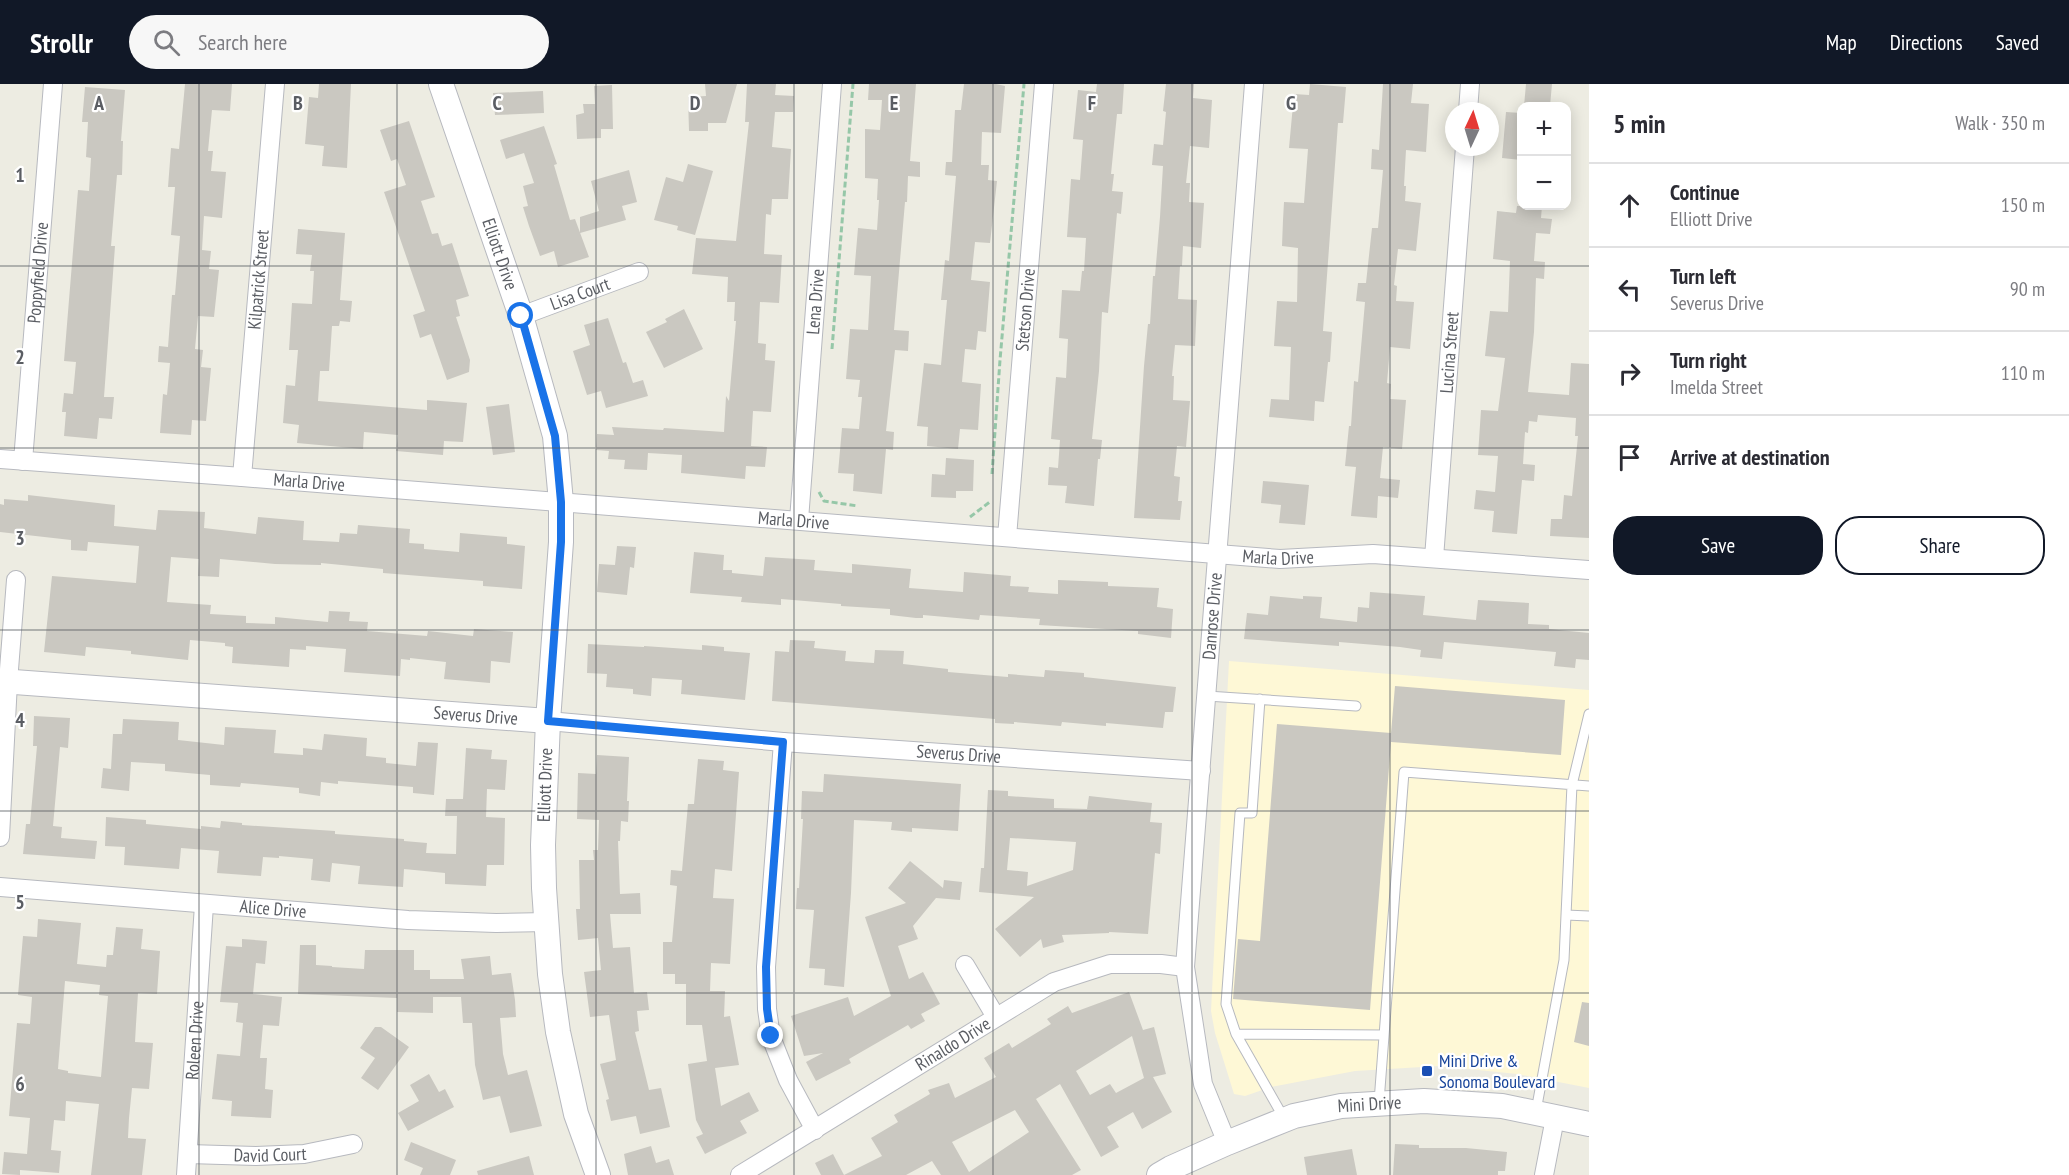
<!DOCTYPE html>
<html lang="en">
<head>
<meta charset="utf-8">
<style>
	body { margin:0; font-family:"PT Sans Narrow",sans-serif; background:#f7f7f7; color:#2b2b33 }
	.controls { position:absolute; right:18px; top:18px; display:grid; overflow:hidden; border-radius:12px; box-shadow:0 3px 15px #0003 }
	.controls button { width:54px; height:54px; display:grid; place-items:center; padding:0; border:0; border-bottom:2px solid #e1e1e2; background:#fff; color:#2b2b33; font:30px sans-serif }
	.compass { position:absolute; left:1445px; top:18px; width:54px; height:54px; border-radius:50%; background:#fff; box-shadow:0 3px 15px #0003; rotate:4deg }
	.stop { position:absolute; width:18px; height:18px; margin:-14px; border:4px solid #1a73e8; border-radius:50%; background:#fff }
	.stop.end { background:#1a73e8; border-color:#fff; box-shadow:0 2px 6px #0008 }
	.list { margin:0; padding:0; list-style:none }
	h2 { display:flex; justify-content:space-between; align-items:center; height:78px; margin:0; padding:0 24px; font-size:26px }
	h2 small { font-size:20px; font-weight:400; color:#7c7c81 }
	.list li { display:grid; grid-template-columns:39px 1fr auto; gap:18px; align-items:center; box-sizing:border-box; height:84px; padding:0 24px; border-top:2px solid #e1e1e2 }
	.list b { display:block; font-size:22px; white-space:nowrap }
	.list p { margin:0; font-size:20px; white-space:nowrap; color:#7c7c81 }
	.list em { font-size:20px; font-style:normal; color:#7c7c81 }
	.actions { display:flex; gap:12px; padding:18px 24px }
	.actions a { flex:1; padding:14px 0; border:2px solid #111827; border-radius:24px; text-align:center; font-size:21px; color:#111827 }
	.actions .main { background:#111827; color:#fff }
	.icon { flex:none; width:33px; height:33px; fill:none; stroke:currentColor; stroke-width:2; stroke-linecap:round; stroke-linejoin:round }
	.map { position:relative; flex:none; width:1589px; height:1091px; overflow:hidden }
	header { display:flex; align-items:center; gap:36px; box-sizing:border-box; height:84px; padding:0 30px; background:#111827; color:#fff }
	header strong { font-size:28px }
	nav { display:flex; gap:33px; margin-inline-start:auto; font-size:21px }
	.search { width:420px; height:54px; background:#f7f7f7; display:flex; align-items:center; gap:15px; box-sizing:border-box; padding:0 21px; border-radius:33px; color:#7c7c81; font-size:22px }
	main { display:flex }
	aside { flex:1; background:#fff }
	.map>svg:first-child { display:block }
	.commercial { fill:#fef8d6 }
	.building { fill:#cac8c1; fill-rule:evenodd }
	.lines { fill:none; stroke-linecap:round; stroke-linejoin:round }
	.service-casing { stroke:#b7b9bf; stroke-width:11 }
	.minor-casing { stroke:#b7b9bf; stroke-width:20 }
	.tertiary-casing { stroke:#b7b9bf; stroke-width:26 }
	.path { stroke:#96c7a8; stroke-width:3; stroke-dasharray:6 3; stroke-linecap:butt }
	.service { stroke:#fff; stroke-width:9 }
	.minor { stroke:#fff; stroke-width:18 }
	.tertiary { stroke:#fff; stroke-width:24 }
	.route { stroke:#1a73e8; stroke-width:8 }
	.grid { fill:none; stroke:#5a5d63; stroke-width:1.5; stroke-opacity:0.55 }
	.transit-dot { fill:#1a4fb4; stroke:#fff; stroke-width:2 }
	.labels { text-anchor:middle; stroke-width:4.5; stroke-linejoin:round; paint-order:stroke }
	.street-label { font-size:18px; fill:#5a5d63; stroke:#fff }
	.transit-label { font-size:18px; fill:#164399; stroke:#fff; text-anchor:start }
	.grid-label { font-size:20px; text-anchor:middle; font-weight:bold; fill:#5a5d63; stroke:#fff; stroke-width:4.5; stroke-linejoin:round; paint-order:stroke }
</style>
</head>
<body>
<header>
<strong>Strollr</strong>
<div class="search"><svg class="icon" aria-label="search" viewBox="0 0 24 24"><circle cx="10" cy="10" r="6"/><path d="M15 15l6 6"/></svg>Search here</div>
<nav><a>Map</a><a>Directions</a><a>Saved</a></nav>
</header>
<main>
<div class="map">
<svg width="1589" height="1091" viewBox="0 0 1589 1091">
	<rect width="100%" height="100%" fill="#edece2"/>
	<path class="commercial" d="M1229 577 1589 606V1004L1517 990 1439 982 1355 987 1271 1003 1245 1012 1234 1010 1215 949 1211 927Z"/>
	<path class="building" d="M185 0H232L230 27 212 26 208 67H213L211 87 226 88 222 134 204 132 202 166 211 167 209 185 219 186 214 233 198 232 195 265 203 266 201 283 211 284 206 337 192 336 191 351 160 349 163 310 167 311 170 279 158 278 159 262 168 263 172 211H175L180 152 171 151 175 103H168L171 64 179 65Z
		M319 0H351L347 84 322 82 324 62 305 60 309 13 318 14Z
		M705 0H737L726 39H708V47H689L688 13 706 12Z
		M747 0H776L775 11 794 12 793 28H775L772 63 791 65 788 115H772L771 131 766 130 764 170 782 171 779 219 760 218 758 259 766 260 765 276 775 277 771 328 753 327 751 362 767 363 765 383 746 382 745 395 681 389 682 371 648 369 647 386 624 385 625 376 608 375 609 367 596 366 597 350 614 351 612 343 663 346 664 344 724 348 726 312 729 317 736 237H734L735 218H727L728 193 692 190 696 154 736 157 749 38H745Z
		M869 0H916L910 77 920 78V93L908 92 907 118H905L894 246 909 247 908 267 895 266 886 347 894 348 893 366 886 365 882 410 853 407 854 390 838 389 842 344 859 345 862 313H858L860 296 846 295 850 245 868 246 871 192 854 191 858 144 877 146 879 116H877L878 95 865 94V45L880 46 882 16H868Z
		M964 0H996L1005 2 1001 49 982 48 981 81H989L988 96 997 97 990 159 975 158 971 196 990 198 986 248 978 247 976 266 965 265 962 298 981 300 978 346 960 345 958 365 927 362 928 343 917 342 924 279 941 281 947 216H941L945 176 949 177 956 92 945 91 946 78H952L955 26H961Z
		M1097 0H1124L1122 30H1117L1111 90H1114L1112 107 1123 108 1121 130 1117 129 1108 229 1102 228 1099 287 1092 355 1102 356 1100 375H1098L1094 422 1065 419 1067 402 1048 401 1049 383 1058 384 1060 356 1051 355 1056 293 1066 294 1068 255 1059 254 1062 206 1080 207 1082 187H1084L1086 154 1067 153 1071 95 1080 96 1083 56 1073 55 1078 6 1096 8Z
		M1166 0H1194L1193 14 1212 16 1209 64 1190 62 1186 99H1190L1189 118 1204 119 1201 164 1183 162 1182 182H1180L1178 215 1197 216 1195 262 1175 261 1172 292H1174L1173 316 1190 317 1186 363 1177 362 1174 392 1180 393 1178 417H1182L1180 436 1134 434 1144 282 1148 240H1150L1153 192H1155L1160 133 1163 82 1152 81 1154 60 1163 61 1166 28 1163 27Z
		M1310 0 1346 3 1343 39H1338L1323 247 1332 248 1330 278H1328L1324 318 1315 317 1314 337 1269 333 1271 315 1289 316 1291 263 1274 262 1277 217 1297 218 1298 164 1282 162 1283 136 1284 118 1304 119 1308 65 1289 64 1294 10 1309 11Z
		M1383 0H1413L1411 19 1429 20 1426 68 1406 66 1404 102H1406L1405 117 1421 119 1416 167 1398 165 1394 201 1397 202 1396 217 1414 218 1410 265 1390 263 1387 299 1391 300 1390 315 1406 316 1402 365 1383 363 1380 394 1400 396 1398 414 1378 412 1377 434 1351 432 1356 383 1345 382 1349 342H1351L1354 297 1358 298 1365 218 1356 217 1358 199H1366L1372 144H1378L1383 86 1371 85 1372 65 1379 66Z
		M1526 0H1552L1550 22H1524Z
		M612 1 613 45H601V54L577 55 576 31 584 29 583 20H595L594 2Z
		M85 3 125 6 121 57H123L122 91H117L111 162H115L104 313H114L112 335 99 334 97 355 64 352 66 328H62L64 309 73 310 76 278 64 277 78 106 89 107 91 74 86 73 88 38H82Z
		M543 7 544 29 495 31 493 9Z
		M1506 28 1521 29V76L1502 74Z
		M409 37 435 113 421 117 432 150 438 149 442 162 452 159 469 212 456 216 460 232 456 233 470 276 469 288 447 296 431 250 420 254 413 231 425 227 384 108 406 101 397 75 391 77 380 46Z
		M544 42 557 80 554 81 570 136 575 135 589 173 558 183 554 167 540 172 529 142 523 123 528 122 523 102 534 99 524 69 506 75 500 56Z
		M688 80 713 87 695 151 677 146 678 142 654 136 666 93 683 98Z
		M629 86 637 118 622 122 626 136 580 149V133L599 127 591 97Z
		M1517 122H1542L1541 134 1552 135 1550 150 1536 149 1534 177 1545 178 1544 195 1536 194 1534 248 1528 308 1569 311 1571 279 1589 280V454L1550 452 1551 435H1562L1564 411 1572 412 1578 352H1575L1576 334 1538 331 1537 338 1529 337 1528 349 1525 348 1523 380 1535 381 1534 397 1522 396 1517 450 1492 448 1494 427 1474 425 1476 406 1495 408 1498 372 1478 371 1481 326 1498 327 1505 274 1485 272 1490 227 1508 228 1510 177 1493 175 1497 127 1516 129Z
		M298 145 345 149 340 216 352 217 350 238 340 237 339 242H332L329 287H320L318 317 427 326V316L467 319 463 358 444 357 443 371 396 367 398 351 364 348 363 365 297 359 299 341 283 339 286 301 295 302 298 266H289L292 219 312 220 314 187H310L312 171 296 170Z
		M684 225 703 265 664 284 646 248 667 238 665 235Z
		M608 234 623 279 626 278 633 299 643 296 648 312 606 324 601 307 587 311 573 267 590 261 584 241Z
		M509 320 515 368 493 371 486 323Z
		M946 374 974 376 973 407H956V414L931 413 932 390 945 391Z
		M1263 397 1309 401 1305 441 1279 439 1281 421 1261 419Z
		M28 411 115 421 114 442 156 446 158 426 205 428 204 444 256 450 258 433 304 437 303 456 339 458 340 449 357 450 358 441 410 445 409 459 424 460V465L459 468 460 449 507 453V460L525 462 522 505 483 502V497L383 489V485L321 479V481L275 480 220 475 219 493 198 492 199 475 171 473 167 518 211 521 210 530 246 532V539L275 540V533L328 538 329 527 350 528 349 537 368 538 367 547 427 552 428 547 473 552 474 545 513 548 510 579 491 577 490 599 444 595 446 578 410 574V576L401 575 400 592 344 588 346 565 306 562V566L290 565 289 583 232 579 233 563 225 562V559L190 556 188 576 131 570V567L86 563 85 572 44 568 52 492 136 499 139 462 88 458 87 467 71 466V456L0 448V420L4 421V415L28 417Z
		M617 462 636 463 634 484 630 483 627 511 597 508 599 480 615 481Z
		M694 468 724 471 723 486H732V489L763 492 765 473 815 476 814 486 852 489V480L911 485 909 504 963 508 964 488 1011 492 1010 502 1029 503 1028 508 1058 510V496L1108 498V502L1159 504 1157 523 1173 525 1171 554 1138 550V547L1039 541 1040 535 980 531 979 536 923 531V534H916L890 531V525L841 522V520L781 515V521L741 518 742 513 690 509Z
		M1370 508 1425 512 1423 531 1476 536 1478 516 1529 519 1528 540 1549 541V545L1589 549V576L1576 575 1575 584 1554 582 1556 568 1444 558 1442 575 1420 573 1421 566 1400 563 1339 558V562L1244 555 1247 529 1268 531 1270 512 1303 515V512L1322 513 1320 534 1357 538 1358 523 1369 524Z
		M790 556 815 557 814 564 846 567 845 577 874 579 875 566 904 567 903 580 948 585V588L1008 593V590L1044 593 1045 586 1084 589V593L1176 603 1173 628H1165L1163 644 1106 639V642L1062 638 1061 642 1014 638V640L995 639V635L772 617 775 567 789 568Z
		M588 560 644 563V562L702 566V561L724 563V567L750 569 745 616 681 610 682 596 652 594 651 612 633 610V605L606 603 607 590 587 589Z
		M1395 602 1565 616 1561 671 1391 658 1370 926 1233 915 1238 855 1260 857 1277 640 1391 649Z
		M34 632 70 634 68 664 60 663 53 742 62 743 61 754 97 757 95 775 23 770 26 740H30L37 662H33Z
		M123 635 179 638 178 656 224 661 225 643 276 646 274 669 303 671V664L322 666 324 650 367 654 366 672 386 674V679L416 682 418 658 438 659 434 711 413 709V703L338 697V700L321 698 320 712 299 709V704L241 699 240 703 210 701V691L165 687V680L131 678 129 707 101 704 103 684 111 685 113 650H122Z
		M466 664 492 666 491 675 507 676 505 706 487 705 486 733 505 734 504 781H487L486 802 445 800V789L404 785 403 803 358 800 360 782 332 779 330 798 311 796 313 775 279 772V774L263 773 261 792 217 789 219 767 181 764 179 785 124 781 125 763 105 762 106 733 146 736V740L201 745V742L220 744 221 737 242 739V741L335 747V750L404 755V757L427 759 426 769 456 770 457 732H445L446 715H463Z
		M597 671 629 673 627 717H629L628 738 621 737 620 757H618L620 810 640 809 641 830H610L613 864 630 863 634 909 647 908 649 926 637 927 639 947 635 948 649 1006 661 1004 670 1043 640 1050 636 1032 611 1037 606 1016 609 1015 600 980 616 976 609 931 590 933 584 888 601 886 598 854 578 856 576 825H580L579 776H594L593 766H598L599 736 577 735 578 689 596 690Z
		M698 675 724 677 723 686 739 688 732 787 715 785 713 814 734 815 730 880 711 879 710 907H725L724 933 730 932 739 981 715 984 721 1022 749 1008 759 1027 740 1037 747 1049 705 1070 696 1053 703 1050 696 1036 688 980 707 977 702 941H686V900H675V890H663V858H672L677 802 670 801 671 786 682 787 688 720H694Z
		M824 690 961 700 958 747 912 744V748L891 746 892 738 854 736 851 809 844 903 824 901 825 885 809 884 814 826 796 825 797 804H799L803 735H801L802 707 823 708Z
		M988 706 1008 707V712L1054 715V724L1087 725 1089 712 1152 719 1150 738 1162 739 1160 770 1155 769 1148 850 1109 848V849L1062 851 1064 858 1043 864 1041 855 1020 873 995 845 1034 813 979 808 981 784H984ZM1010 754 1076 758 1073 786 1027 802 1028 788 1007 786Z
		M910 777 943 804 944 796 962 798 960 816 936 814 913 842 918 855 898 862 909 895 923 888 940 920 921 930 925 937 911 945 908 941 849 975 851 979 816 997 806 978 823 969 804 972 791 932 848 913 854 932 891 912 865 833 906 819 888 804Z
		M38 835 81 839 77 880 106 883 107 871H113L116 843 143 845 141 865 160 867 157 910 138 909 136 940 135 958 153 959 149 1005 132 1004 129 1034 128 1054 146 1055 142 1091H91L99 1020 66 1017 65 1037 54 1036 51 1066 61 1067 59 1089 20 1086V1091L2 1090 4 1068 27 1070 30 1034 9 1032 17 939 30 940 32 913 18 911 23 852 37 853ZM65 897 100 901 99 911 108 912 101 993 68 989V987L58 985Z
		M242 855 267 857 265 880 256 879 253 910 282 913 279 942 263 941 260 974H267L265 1005 273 1006 271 1034 231 1032 232 1017 212 1015 217 970 240 972 243 939 236 938 238 919 220 918 226 862 242 863Z
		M300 861H316V881L332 882V883L364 885 365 866H414V886H430V895H464L461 875 490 872 492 891 511 889 515 916 516 933 500 934 503 970 508 991 527 986 542 1042 510 1049 500 1012 483 1016 475 981 472 939H463L461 913H433V929L397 928V914L298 910Z
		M1129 908 1143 946 1154 943 1166 990 1153 993 1172 1028 1142 1045 1133 1028 1107 1043 1119 1063 1101 1073 1060 1000 1036 1015 1081 1086 1072 1091H941L932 1077 906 1091H844L882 1072 871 1054 898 1038 894 1031 930 1010 928 1006 949 999 955 1014 996 993 984 974 1009 959 1012 964 1051 940 1047 935 1068 922 1072 929ZM1132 952 1144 994 1116 1009 1110 1000 1090 1011 1076 987ZM1015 1026 1029 1048 969 1088 952 1058Z
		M1582 918 1589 919V962L1574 958Z
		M375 943H381L409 963 378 1006 361 994 375 974 360 964Z
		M429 990 439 1008 445 1005 454 1023 408 1047 398 1029 419 1017 410 1001Z
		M411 1058 456 1076 450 1091H420L423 1084 404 1076Z
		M1395 1060 1419 1061V1064H1466L1507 1068 1505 1087H1498V1091H1393Z
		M651 1062 656 1079 669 1075 674 1091H628L624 1070Z
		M1352 1065 1357 1091H1307L1304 1073Z
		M833 1070 844 1091H821L815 1079Z
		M529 1072 534 1091H478L477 1087Z"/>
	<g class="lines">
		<defs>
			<path id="service" d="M1207 612 1356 622
				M1566 831 1572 701 1589 630
				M1236 950 1226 920 1240 729H1252L1260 615
				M1379 1018 1404 688 1589 702
				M1536 1027 1564 876 1566 831 1589 832
				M1285 1036 1236 950 1384 951"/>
			<g id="minor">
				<path d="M1468 27 1470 0"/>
				<path id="s1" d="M521 232 639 188"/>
				<path id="s2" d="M0 375 242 393 1280 475 1373 470 1589 486"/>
				<path id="s3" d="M23 377 53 0"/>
				<path id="s4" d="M242 393 275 0"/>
				<path id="s5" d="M799 436 832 0"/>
				<path id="s6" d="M1007 453 1044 0"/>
				<path id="s7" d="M1434 474 1465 63"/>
				<path id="s8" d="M548 637 783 658 1201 687"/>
				<path d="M783 658 766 883 767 925 771 953 788 996 815 1046"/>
				<path d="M0 753 8 598 16 496"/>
				<path id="s9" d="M0 803 408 836 496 839 547 838"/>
				<path d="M965 881 996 933"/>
				<path id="s10" d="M1227 1059 1203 1000 1185 883 1254 0"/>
				<path id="s11" d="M188 1070 256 1072 304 1070 353 1060"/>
				<path id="s12" d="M186 1091 204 821"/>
				<path id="s13" d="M740 1091 1054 898 1110 880H1161L1185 883"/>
				<path d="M1544 1091 1555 1034"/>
			</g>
			<g id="tertiary">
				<path id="s14" d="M441 0 521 232 555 352 561 418V458L548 637 543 761 544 804 550 890 558 948 576 1030 598 1091"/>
				<path id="s15" d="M0 597 548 637"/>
				<path id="s16" d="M1159 1091 1171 1084 1227 1059 1294 1032 1341 1022 1424 1017 1502 1022 1589 1040"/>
			</g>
		</defs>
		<use href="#service" class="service-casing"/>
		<use href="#minor" class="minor-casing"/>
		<use href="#tertiary" class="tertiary-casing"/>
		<path class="path" d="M832 265 853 0
			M992 390 1000 276 1024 0
			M819 408 824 417 858 422
			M970 433 991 417"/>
		<use href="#service" class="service"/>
		<use href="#minor" class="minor"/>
		<use href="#tertiary" class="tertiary"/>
	</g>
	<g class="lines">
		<path class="route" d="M521 232 555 352 561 418V458L548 637 783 658 766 883 767 925 771 952"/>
	</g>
	<path class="grid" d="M199 0V1091M397 0V1091M596 0V1091M794 0V1091M993 0V1091M1192 0V1091M1390 0V1091M0 182H1589M0 364H1589M0 546H1589M0 727H1589M0 909H1589"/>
	<rect class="transit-dot" x="1421" y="981" width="12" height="12" rx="3"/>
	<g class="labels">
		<g class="street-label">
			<text dy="6" stroke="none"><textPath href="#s14" startOffset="180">Elliott Drive</textPath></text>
			<text dy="6" stroke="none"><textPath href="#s3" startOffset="189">Poppyfield Drive</textPath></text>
			<text dy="6" stroke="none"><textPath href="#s4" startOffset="198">Kilpatrick Street</textPath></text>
			<text dy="6" stroke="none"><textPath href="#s1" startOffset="63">Lisa Court</textPath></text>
			<text dy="6" stroke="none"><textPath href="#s5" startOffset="219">Lena Drive</textPath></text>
			<text dy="6" stroke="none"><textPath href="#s6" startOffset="228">Stetson Drive</textPath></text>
			<text dy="6" stroke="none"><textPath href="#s7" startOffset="206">Lucina Street</textPath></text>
			<text dy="6" stroke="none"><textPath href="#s2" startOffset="310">Marla Drive</textPath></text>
			<text dy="6" stroke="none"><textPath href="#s2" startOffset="796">Marla Drive</textPath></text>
			<text dy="6" stroke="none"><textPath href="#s2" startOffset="1282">Marla Drive</textPath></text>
			<text dy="6" stroke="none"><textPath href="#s10" startOffset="534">Danrose Drive</textPath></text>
			<text dy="6" stroke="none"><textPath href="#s15" startOffset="477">Severus Drive</textPath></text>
			<text dy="6" stroke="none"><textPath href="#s8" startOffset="412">Severus Drive</textPath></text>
			<text transform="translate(545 701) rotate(-88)" y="6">Elliott Drive</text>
			<text dy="6" stroke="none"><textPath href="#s9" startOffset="274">Alice Drive</textPath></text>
			<text dy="6" stroke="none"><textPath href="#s12" startOffset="135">Roleen Drive</textPath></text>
			<text dy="6" stroke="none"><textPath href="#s13" startOffset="250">Rinaldo Drive</textPath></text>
			<text dy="6" stroke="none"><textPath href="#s16" startOffset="224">Mini Drive</textPath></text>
			<text dy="6" stroke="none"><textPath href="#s11" startOffset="82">David Court</textPath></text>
		</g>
		<g class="transit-label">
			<text x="1439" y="983">Mini Drive &amp;<tspan x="1439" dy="21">Sonoma Boulevard</tspan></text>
		</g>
	</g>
	<g class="grid-label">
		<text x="99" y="26">A</text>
		<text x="298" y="26">B</text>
		<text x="497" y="26">C</text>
		<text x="695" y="26">D</text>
		<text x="894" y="26">E</text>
		<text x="1092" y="26">F</text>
		<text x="1291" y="26">G</text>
		<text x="20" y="98">1</text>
		<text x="20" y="280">2</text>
		<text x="20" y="461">3</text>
		<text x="20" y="643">4</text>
		<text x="20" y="825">5</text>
		<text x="20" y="1007">6</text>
	</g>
</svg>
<div class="controls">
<button>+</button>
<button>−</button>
</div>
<svg class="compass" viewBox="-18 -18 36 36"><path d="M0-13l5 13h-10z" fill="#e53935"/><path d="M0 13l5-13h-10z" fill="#7c7c81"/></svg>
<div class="stop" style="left:521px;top:232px"></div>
<div class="stop end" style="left:771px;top:952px"></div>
</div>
<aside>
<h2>5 min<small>Walk · 350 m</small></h2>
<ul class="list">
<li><svg class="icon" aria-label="ahead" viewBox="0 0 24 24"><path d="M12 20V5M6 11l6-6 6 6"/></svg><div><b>Continue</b><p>Elliott Drive</p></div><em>150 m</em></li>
<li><svg class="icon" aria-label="left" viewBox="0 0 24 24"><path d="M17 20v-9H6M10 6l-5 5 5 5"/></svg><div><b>Turn left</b><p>Severus Drive</p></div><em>90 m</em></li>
<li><svg class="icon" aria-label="right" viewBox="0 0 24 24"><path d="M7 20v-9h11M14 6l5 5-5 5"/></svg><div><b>Turn right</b><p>Imelda Street</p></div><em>110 m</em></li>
<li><svg class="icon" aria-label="arrive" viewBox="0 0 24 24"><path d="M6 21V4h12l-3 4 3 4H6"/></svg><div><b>Arrive at destination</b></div></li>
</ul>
<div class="actions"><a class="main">Save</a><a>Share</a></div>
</aside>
</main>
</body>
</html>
